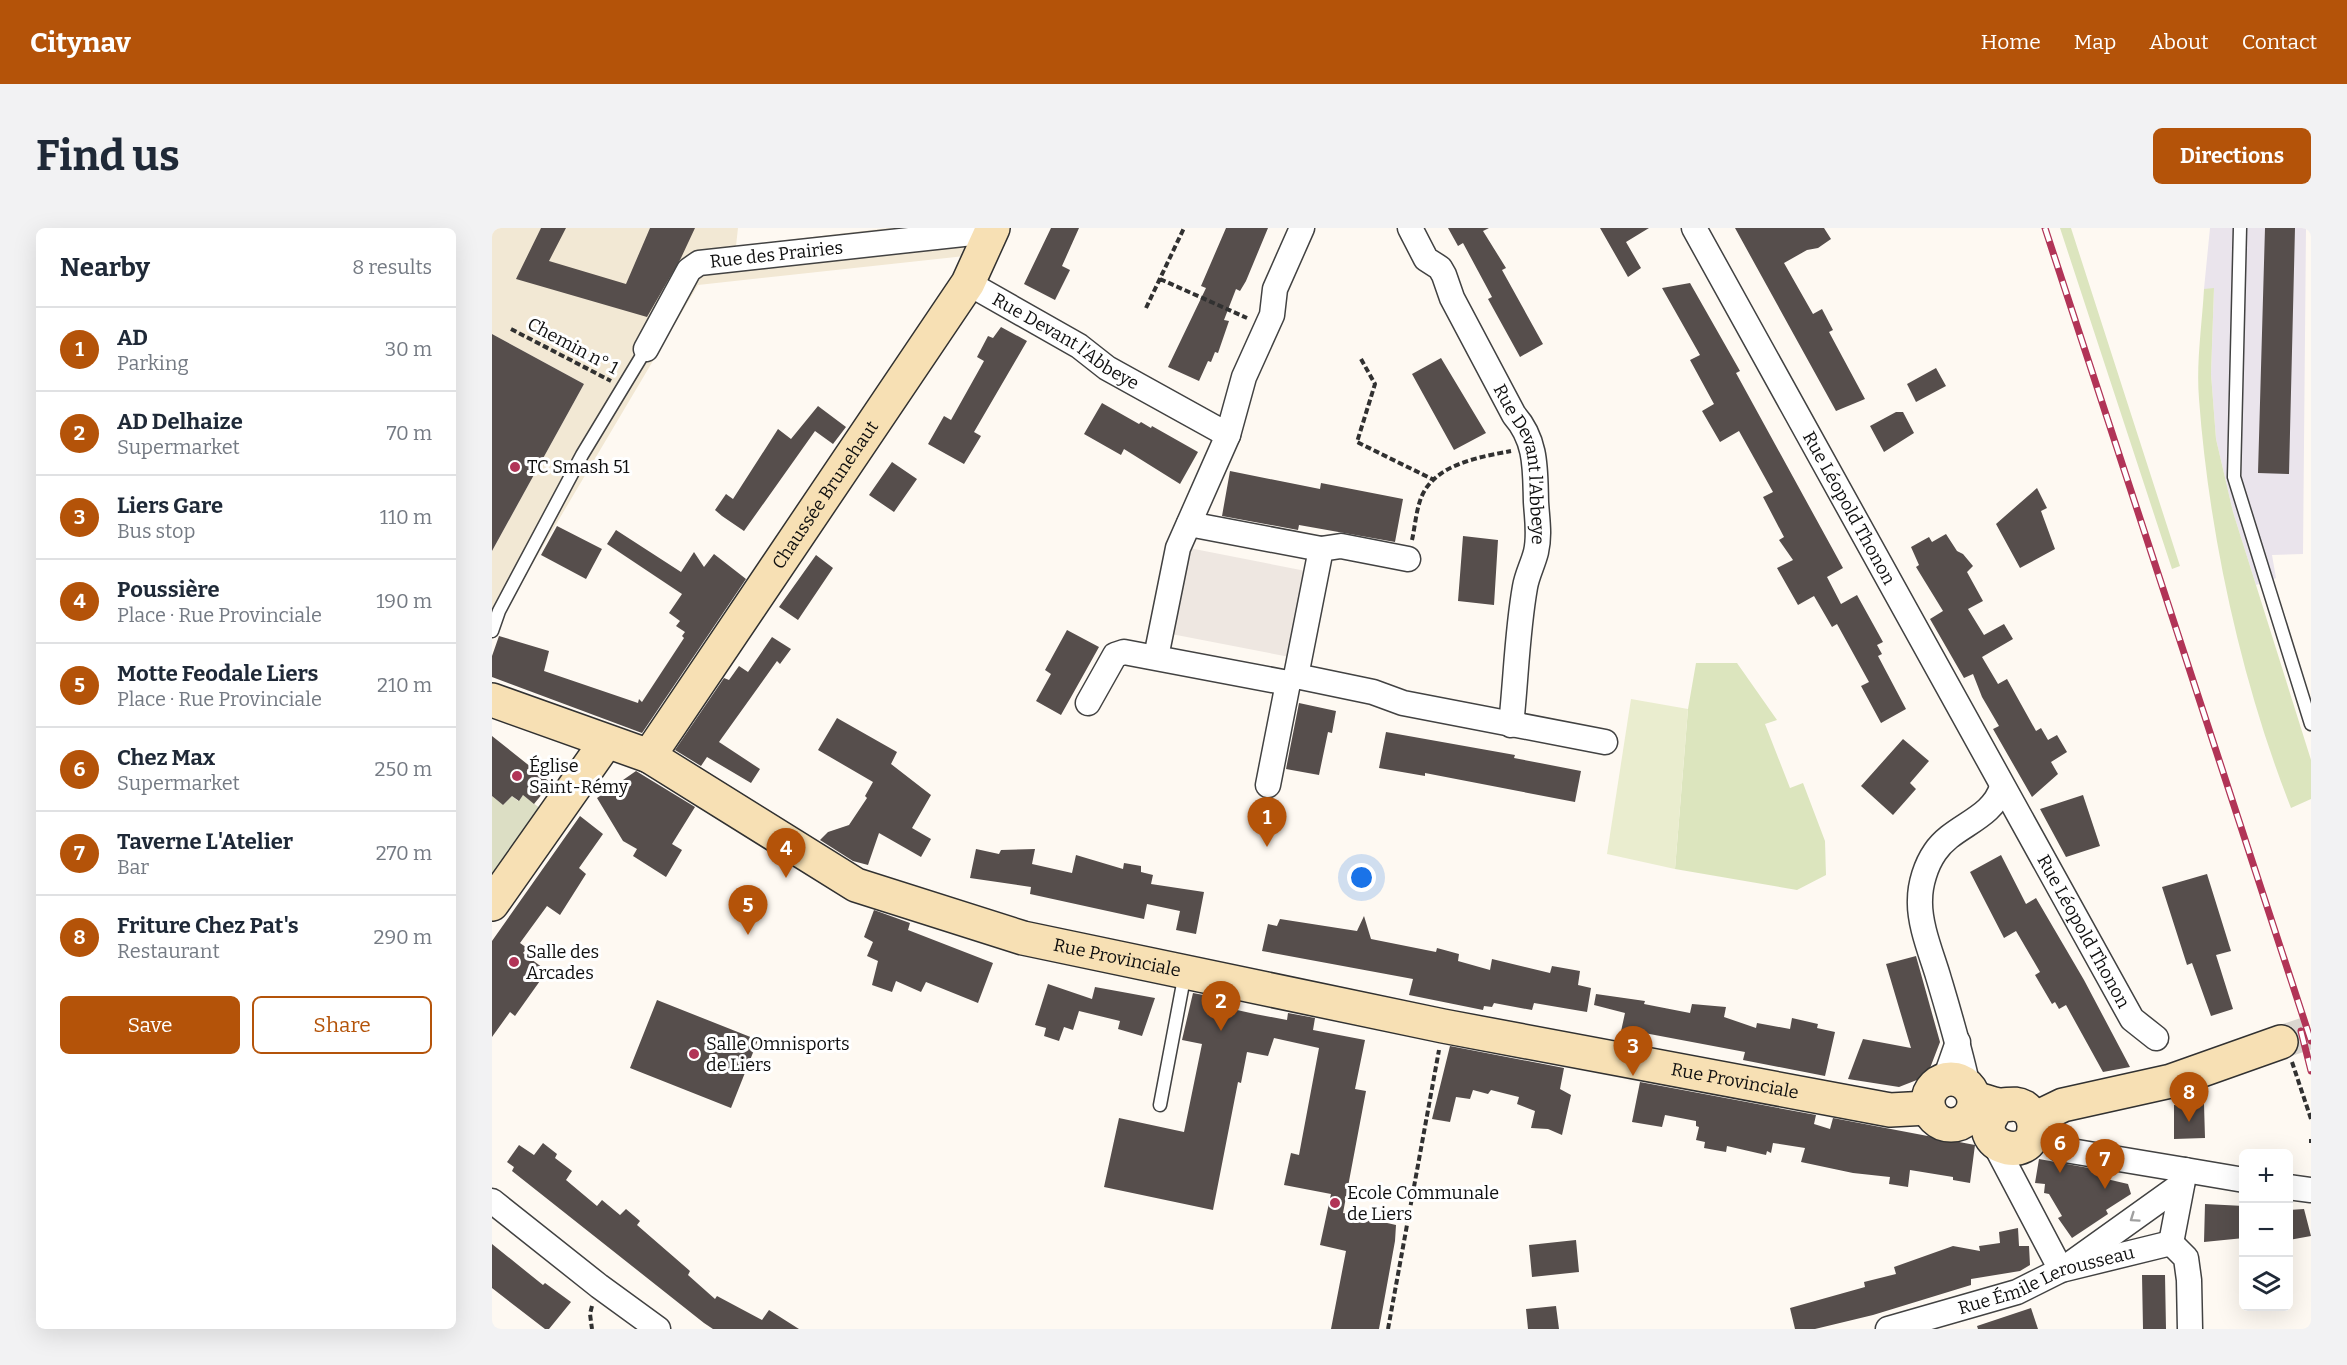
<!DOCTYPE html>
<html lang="en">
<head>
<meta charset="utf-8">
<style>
	body { margin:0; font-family:Bitter,serif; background:#f2f2f3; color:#1f2937 }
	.controls { position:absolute; right:18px; bottom:18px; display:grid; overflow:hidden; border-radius:9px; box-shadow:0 6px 24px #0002 }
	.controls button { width:54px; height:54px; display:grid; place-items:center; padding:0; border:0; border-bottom:2px solid #e0e1e3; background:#fff; color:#1f2937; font:30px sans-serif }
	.you { position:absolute; left:870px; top:650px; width:21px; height:21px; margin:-15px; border:4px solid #fff; border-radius:50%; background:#1a73e8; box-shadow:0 0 0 9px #1a73e833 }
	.badge { display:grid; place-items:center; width:39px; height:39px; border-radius:50%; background:#b45309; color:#fff; font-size:20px; font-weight:700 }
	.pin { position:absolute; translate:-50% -50px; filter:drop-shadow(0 2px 3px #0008) }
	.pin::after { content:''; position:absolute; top:32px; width:21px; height:18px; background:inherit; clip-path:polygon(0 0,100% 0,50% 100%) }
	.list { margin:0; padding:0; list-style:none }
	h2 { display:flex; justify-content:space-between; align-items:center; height:78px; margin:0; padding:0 24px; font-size:26px }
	h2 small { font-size:20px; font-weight:400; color:#747a83 }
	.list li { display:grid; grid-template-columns:39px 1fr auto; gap:18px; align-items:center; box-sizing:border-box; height:84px; padding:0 24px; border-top:2px solid #e0e1e3 }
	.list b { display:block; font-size:22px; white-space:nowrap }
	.list p { margin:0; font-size:20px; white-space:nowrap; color:#747a83 }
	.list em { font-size:20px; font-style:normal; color:#747a83 }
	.actions { display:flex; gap:12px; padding:18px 24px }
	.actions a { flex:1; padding:14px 0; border:2px solid #b45309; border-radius:9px; text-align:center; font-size:21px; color:#b45309 }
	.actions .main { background:#b45309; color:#fff }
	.icon { flex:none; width:33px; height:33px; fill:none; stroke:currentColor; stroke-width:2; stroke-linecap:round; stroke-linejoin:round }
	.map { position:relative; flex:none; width:1819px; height:1101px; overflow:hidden; border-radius:9px }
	header { display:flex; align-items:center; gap:36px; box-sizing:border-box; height:84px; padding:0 30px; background:#b45309; color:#fff }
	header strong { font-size:28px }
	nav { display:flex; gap:33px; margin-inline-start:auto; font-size:21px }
	.intro { display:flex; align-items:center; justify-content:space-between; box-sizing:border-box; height:144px; padding:0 36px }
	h1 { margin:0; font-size:42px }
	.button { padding:15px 27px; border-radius:9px; background:#b45309; color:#fff; font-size:21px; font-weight:700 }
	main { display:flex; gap:36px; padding:0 36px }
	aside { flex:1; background:#fff; border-radius:9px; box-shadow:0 6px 24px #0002 }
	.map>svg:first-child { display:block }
	.industrial { fill:#eae4ec }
	.farmland { fill:#f2e8d4 }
	.green { fill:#dce5be }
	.cemetery { fill:#dcdec4 }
	.pitch { fill:#eaedcf }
	.plaza { fill:#eee7e1 }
	.building { fill:#564e4c }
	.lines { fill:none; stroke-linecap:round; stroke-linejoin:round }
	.secondary-tunnel { stroke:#dad6d0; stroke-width:33; stroke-dasharray:33 16; stroke-linecap:butt }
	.lane-casing { stroke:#424242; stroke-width:15 }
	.street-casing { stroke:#424242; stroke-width:27 }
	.secondary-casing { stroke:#313131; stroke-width:36 }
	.path { stroke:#313131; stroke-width:4; stroke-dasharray:6 3; stroke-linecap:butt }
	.lane { stroke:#fff; stroke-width:12 }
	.street { stroke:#fff; stroke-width:24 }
	.secondary { stroke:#f7e0b4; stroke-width:33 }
	.rail-casing { stroke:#b13457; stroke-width:7 }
	.rail { stroke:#fff; stroke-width:4.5; stroke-dasharray:14; stroke-linecap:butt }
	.oneway { stroke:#9f9f9f }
	.poi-dot { fill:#b13457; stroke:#fff; stroke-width:2 }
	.labels { text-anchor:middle; stroke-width:6; stroke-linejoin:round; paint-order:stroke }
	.street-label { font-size:18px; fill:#0f0f0f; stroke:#fff }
	.poi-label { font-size:18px; fill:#0f0f0f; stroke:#fff; text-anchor:start }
</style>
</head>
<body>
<header>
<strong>Citynav</strong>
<nav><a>Home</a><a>Map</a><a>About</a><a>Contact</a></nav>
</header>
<div class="intro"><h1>Find us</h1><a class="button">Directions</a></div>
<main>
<aside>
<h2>Nearby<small>8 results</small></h2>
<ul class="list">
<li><span class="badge">1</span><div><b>AD</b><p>Parking</p></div><em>30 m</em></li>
<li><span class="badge">2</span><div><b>AD Delhaize</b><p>Supermarket</p></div><em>70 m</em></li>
<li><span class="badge">3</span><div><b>Liers Gare</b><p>Bus stop</p></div><em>110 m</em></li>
<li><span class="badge">4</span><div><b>Poussière</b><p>Place · Rue Provinciale</p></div><em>190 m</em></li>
<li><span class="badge">5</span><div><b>Motte Feodale Liers</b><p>Place · Rue Provinciale</p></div><em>210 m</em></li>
<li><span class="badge">6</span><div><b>Chez Max</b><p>Supermarket</p></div><em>250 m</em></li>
<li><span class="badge">7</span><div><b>Taverne L'Atelier</b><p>Bar</p></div><em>270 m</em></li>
<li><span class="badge">8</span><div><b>Friture Chez Pat's</b><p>Restaurant</p></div><em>290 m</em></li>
</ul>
<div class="actions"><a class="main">Save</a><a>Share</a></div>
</aside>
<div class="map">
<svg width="1819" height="1101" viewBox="0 0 1819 1101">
	<rect width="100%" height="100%" fill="#fef9f2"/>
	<path class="industrial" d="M1718 0H1814L1811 326 1780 327 1784 350 1764 357 1741 284 1724 211 1719 146 1722 61H1712Z"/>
	<path class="farmland" d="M0 0H246L244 18 396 0H485L473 28 206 57 12 384 0 379V323L92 156 0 106Z"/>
	<path class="green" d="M1568 0H1579L1688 338 1680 341Z
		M1722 60 1719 146 1724 211 1741 284 1819 532V571L1799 580C1749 453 1717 306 1707 171 1704 135 1710 97 1712 61Z
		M1204 435H1245L1285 492 1273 496 1298 560 1311 555 1333 613 1334 647 1305 662 1183 641 1196 481Z"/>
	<path class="cemetery" d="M31 567 49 581 0 648V568L11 577 20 568 26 573Z"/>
	<path class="pitch" d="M1139 471 1196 481 1183 641 1115 626Z"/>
	<path class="plaza" d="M687 318 824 345 808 431 669 404Z"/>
	<path class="building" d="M49 0H74L57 33 134 56 158 0H203L189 30 155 89 24 51Z
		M559 0H587L570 38 578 42 563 72 532 56Z
		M734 0H776L754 53 748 63 744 61 732 92 737 93 726 125 723 124 719 134 716 133 707 153 676 139 714 60 709 58Z
		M956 0H997L991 3 1014 40 1010 42 1051 116 1028 129 996 71 1000 69 971 15 966 18Z
		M1108 0H1157L1134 14 1149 40 1136 49Z
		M1243 0H1332L1339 11 1326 20 1315 22 1292 35 1321 86 1330 81 1341 102 1337 104 1373 171 1344 183Z
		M1773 0H1803L1797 246 1766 245Z
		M1198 55 1248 143 1244 145 1351 340 1335 349 1349 376 1365 367 1391 414 1385 417 1390 426 1386 428 1414 481 1389 495 1369 458 1377 454 1345 396 1340 399 1322 368 1306 377 1285 340 1301 332 1287 312 1292 309 1271 269 1281 264 1247 203 1228 214 1210 183 1222 176 1198 132 1208 127 1170 60Z
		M509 99 535 113 482 204 489 208 472 236 436 216 452 188 459 192 492 133 485 129 496 108 501 110Z
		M0 106 92 156 0 323Z
		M949 130 994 205 962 222 920 146Z
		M1444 140 1454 158 1424 174 1415 156Z
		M610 175 647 196 649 194 659 200 660 198 706 224 688 256 632 221 629 227 592 206Z
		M326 178 354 199 341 216 323 203 252 303 230 288 223 282 234 266 241 271 286 201 299 211Z
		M1404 184H1411L1422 205 1392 224 1378 198Z
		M400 234 425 251 402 284 377 267Z
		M738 243 828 261 829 255 911 271 903 314 807 297 806 302 730 288Z
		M1545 260 1555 280 1549 283 1563 321 1528 340 1504 296Z
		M65 298 110 321 94 351 49 327Z
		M124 302 189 344 202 324 212 339 222 326 254 351 150 505 0 449V428L7 408 57 423 52 443 146 475 147 471 150 474 192 410 190 408 193 404 184 398 188 393 177 385 190 366 115 316Z
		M1454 306 1465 323 1471 326 1481 338 1475 344 1491 373 1476 381 1492 407 1512 396 1521 411 1490 429 1506 456 1515 451 1544 503 1549 500 1556 512 1565 507 1575 524 1559 534 1566 546 1540 569 1501 501 1507 498 1490 469 1481 446 1472 450 1438 391 1451 383 1424 339 1427 337 1419 319 1437 309 1440 314Z
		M971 308 1006 312 1002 377 966 373Z
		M324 327 341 340 306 392 287 379Z
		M575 402 607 419 569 487 544 473 559 446 553 442Z
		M280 409 299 421 288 436 285 433 227 514 268 541 259 555 215 529 209 538 183 522 232 450 237 452 247 438 256 444Z
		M807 475 844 483 840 505 836 504 827 547 794 541Z
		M345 490 405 524 399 536 439 567 420 600 439 611 429 629 387 605 376 637 361 633 328 612 336 604 357 597 375 570 373 568 381 554 326 522Z
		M894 504 1023 527 1022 530 1089 543 1083 574 933 545V548L887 540Z
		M0 508 59 555 42 576 31 567 27 573 20 568 11 577 0 568Z
		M1411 511 1437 533 1418 555 1424 561 1401 587 1369 558Z
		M144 543 203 579 180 616 190 622 174 649 141 628 145 621 131 613 105 570Z
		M1591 567 1608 618 1574 629 1548 581Z
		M88 588 111 606 87 640 94 646 68 687 55 678 28 715 35 720 31 725 55 743 23 788 18 784 0 809V713Z
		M484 621 507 626 509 622 543 621 540 636 580 645 584 627 631 641 632 635 649 638V644L661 647 659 656 712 664 704 706 684 702 688 683 655 676 652 691 538 666 539 659 478 650Z
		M1509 627 1534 676 1544 670 1592 752 1638 839 1611 844 1574 777 1567 781 1563 774 1560 776 1543 747 1548 744 1524 703 1512 710 1478 644Z
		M1715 646 1739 723 1724 727 1741 781 1719 788 1700 735 1695 737 1670 659Z
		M382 682 418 695 416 702 501 735 486 775 434 754 429 764 404 753 400 764 380 757 386 733 375 728 381 714 372 709Z
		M872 688 879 711 944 724 945 720 967 726 966 733 998 742 1000 731 1058 745 1060 738 1088 743 1086 757 1099 760 1095 784 1042 775 1040 782 1002 775 1000 779 992 778 991 782 917 767 921 751 770 723 776 696 785 698 788 691 865 703Z
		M1424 728 1448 814 1435 848 1407 859 1356 851 1371 811 1419 820 1394 736Z
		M556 756 600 771 603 759 663 770 650 808 626 801 628 793 587 783 581 802 572 799 567 813 552 808 554 800 543 797Z
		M701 765 747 774 745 782 763 786 795 792 796 785 823 790 821 802 873 812 863 861 874 863 851 985 904 997 903 1013 887 1101H839L854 1023 828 1017 839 966 792 957 799 925 807 927 827 820 782 810 776 828 755 824 749 855 746 854 721 982 612 959 627 890 692 904 710 816 690 812Z
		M1104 766 1153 773 1152 776 1198 785 1200 776 1234 779 1232 789 1264 800 1265 795 1298 801 1300 790 1326 796 1325 800 1343 804 1333 848 1251 832 1253 824 1147 804 1145 812 1128 808 1133 785 1102 777Z
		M165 772 266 812 239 880 138 840Z
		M958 818 1072 840 1068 861 1079 867 1070 907 1056 901 1039 900 1043 883 1025 876 1027 869 999 862 996 866 981 862 978 871 964 869 958 894 940 891Z
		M1148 854 1324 887 1322 896 1338 901 1341 890 1483 917 1478 955 1461 952V949L1418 942 1416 959 1397 956 1398 949 1361 945 1309 934 1313 920 1281 915 1279 925 1275 923 1274 927 1235 918 1234 924 1212 920 1213 914 1204 912 1207 899 1204 898V893L1173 887 1170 899 1140 894Z
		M1712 876 1713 910 1682 911V877Z
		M51 915 65 926 63 930 80 943 74 952 105 978 110 972 128 987 134 981 148 993 145 997 198 1043 196 1047 223 1071 225 1068 270 1092 277 1082 307 1101H221L212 1095 20 943 22 939 15 934 27 917 42 927Z
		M1547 931 1608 942 1606 949 1636 956 1639 966 1614 982 1616 986 1580 1010 1566 990 1570 988 1557 966 1552 965 1553 956 1543 955Z
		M1713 976 1752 978V1010L1712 1014Z
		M1812 981 1819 1008 1797 1012V982Z
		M1526 1000 1527 1018H1537L1538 1037 1528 1043 1479 1051V1057L1381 1087 1323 1101H1303L1298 1080 1373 1059 1372 1054 1404 1046 1402 1039 1461 1018 1488 1023 1487 1018 1508 1015 1507 1004Z
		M1084 1012 1087 1044 1040 1049 1037 1017Z
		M0 1016 51 1057 53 1055 79 1074 57 1101H53L0 1060Z
		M1650 1047H1673L1674 1101H1651Z
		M1064 1078 1067 1101H1036L1034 1081Z
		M1539 1080 1546 1101H1486L1485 1098Z"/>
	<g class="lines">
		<path class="secondary-tunnel" d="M1789 814 1819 804"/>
		<defs>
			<path id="lane" d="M1748 0 1742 249 1819 496
				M0 403 7 383 90 227 154 121
				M668 877 693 745"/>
			<g id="street">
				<path id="s1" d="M918 0 934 31 948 40 952 47 960 70 1022 187C1045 213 1043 242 1044 274 1045 291 1048 307 1044 324 1041 336 1035 347 1033 359 1025 404 1024 452 1019 497"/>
				<path id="s2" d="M1202 0 1640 791 1664 810"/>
				<path id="s3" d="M476 55 587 118 615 140 736 207 752 149 780 87 783 61 810 0"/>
				<path id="s4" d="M154 121 197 42 207 35 499 3"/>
				<path d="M697 296 829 321"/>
				<path d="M664 429 686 320 736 207"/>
				<path d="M804 448 881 464 911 475 1113 514"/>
				<path d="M596 475 623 427 632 424 796 455 804 448 829 321 849 318 916 331"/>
				<path d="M776 557 796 455"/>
				<path d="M1453 851 1466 814"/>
				<path d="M1476 859C1468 821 1457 785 1446 748 1439 725 1427 696 1428 672 1428 656 1434 637 1443 624 1461 597 1500 592 1510 559"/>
				<path d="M1500 911 1569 1042"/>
				<path d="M1567 921 1693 942"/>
				<path d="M1796 959 1819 962"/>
				<path d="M0 973 107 1058 166 1101"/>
				<path d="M1679 1015 1693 942 1752 952"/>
				<path d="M1679 1015 1694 1030 1697 1052 1698 1101"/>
				<path d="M1581 1034 1690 956"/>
				<path id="s5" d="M1396 1101 1525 1064 1569 1042 1679 1015"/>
			</g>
			<g id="secondary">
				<path id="s6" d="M0 472 157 528 364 657 531 710 951 798 1398 882 1436 880"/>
				<path id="s7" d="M157 528 476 55 501 0"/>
				<path d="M0 676 114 514"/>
				<circle cx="1459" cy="874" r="23"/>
				<path d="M1482 870C1491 872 1501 877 1509 877 1518 877 1523 874 1532 879 1538 883 1542 891 1542 898 1543 940 1468 917 1508 877"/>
				<path d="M1542 891 1571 877 1679 853 1789 814"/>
			</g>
		</defs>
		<use href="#lane" class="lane-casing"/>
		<use href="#street" class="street-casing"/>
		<use href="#secondary" class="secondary-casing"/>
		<path class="path" d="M668 51 755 90
			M654 80 692 0
			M19 101 119 153
			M869 131 883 156 865 214 942 252
			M920 312C923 299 924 283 929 270 942 236 988 229 1019 223
			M779 596 783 576
			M1800 834 1819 891
			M1819 911V915
			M100 1078 98 1086 100 1101
			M896 1101 947 822"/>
		<use href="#lane" class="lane"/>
		<use href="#street" class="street"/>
		<use href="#secondary" class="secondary"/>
		<defs>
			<path id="rail" d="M1553 0 1819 813
				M1809 803 1819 843"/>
		</defs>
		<use href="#rail" class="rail-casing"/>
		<use href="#rail" class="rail"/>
	</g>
	<defs><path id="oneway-chevron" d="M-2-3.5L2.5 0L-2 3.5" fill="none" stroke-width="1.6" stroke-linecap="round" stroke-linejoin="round" transform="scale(1.5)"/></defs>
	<use class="oneway" href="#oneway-chevron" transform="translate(1642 990) rotate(145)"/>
	<g class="poi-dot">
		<circle cx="23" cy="239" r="6"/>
		<circle cx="25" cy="548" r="6"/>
		<circle cx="22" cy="734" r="6"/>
		<circle cx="202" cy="826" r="6"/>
		<circle cx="843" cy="975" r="6"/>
	</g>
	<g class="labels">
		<g class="street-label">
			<text dy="6" stroke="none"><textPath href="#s4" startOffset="180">Rue des Prairies</textPath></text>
			<text dy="6" stroke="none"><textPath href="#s3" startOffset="114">Rue Devant l'Abbeye</textPath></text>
			<text transform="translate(81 118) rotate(28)" y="6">Chemin n° 1</text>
			<text dy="6" stroke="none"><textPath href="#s1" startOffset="267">Rue Devant l'Abbeye</textPath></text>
			<text dy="6" stroke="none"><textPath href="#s7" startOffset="315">Chaussée Brunehaut</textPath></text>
			<text dy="6" stroke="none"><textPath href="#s2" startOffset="320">Rue Léopold Thonon</textPath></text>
			<text dy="6" stroke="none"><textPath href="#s2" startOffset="804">Rue Léopold Thonon</textPath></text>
			<text dy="6" stroke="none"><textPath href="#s6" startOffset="682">Rue Provinciale</textPath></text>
			<text dy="6" stroke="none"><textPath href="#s6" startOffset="1312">Rue Provinciale</textPath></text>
			<text dy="6" stroke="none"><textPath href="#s5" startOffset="166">Rue Émile Lerousseau</textPath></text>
		</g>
		<g class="poi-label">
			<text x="35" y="245">TC Smash 51</text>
			<text x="37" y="544">Église<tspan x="37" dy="21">Saint-Rémy</tspan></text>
			<text x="34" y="730">Salle des<tspan x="34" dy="21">Arcades</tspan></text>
			<text x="214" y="822">Salle Omnisports<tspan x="214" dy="21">de Liers</tspan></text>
			<text x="855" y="971">Ecole Communale<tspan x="855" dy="21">de Liers</tspan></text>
		</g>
	</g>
</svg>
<div class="controls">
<button>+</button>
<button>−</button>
<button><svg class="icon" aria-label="layers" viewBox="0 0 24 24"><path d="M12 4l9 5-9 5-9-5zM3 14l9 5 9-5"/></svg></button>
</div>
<div class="you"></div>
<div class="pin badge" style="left:775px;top:619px">1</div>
<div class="pin badge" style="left:729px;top:803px">2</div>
<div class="pin badge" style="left:1141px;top:848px">3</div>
<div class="pin badge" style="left:294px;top:650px">4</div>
<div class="pin badge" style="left:256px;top:707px">5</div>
<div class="pin badge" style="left:1568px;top:945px">6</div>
<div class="pin badge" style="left:1613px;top:961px">7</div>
<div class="pin badge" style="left:1697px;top:894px">8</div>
</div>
</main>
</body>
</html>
